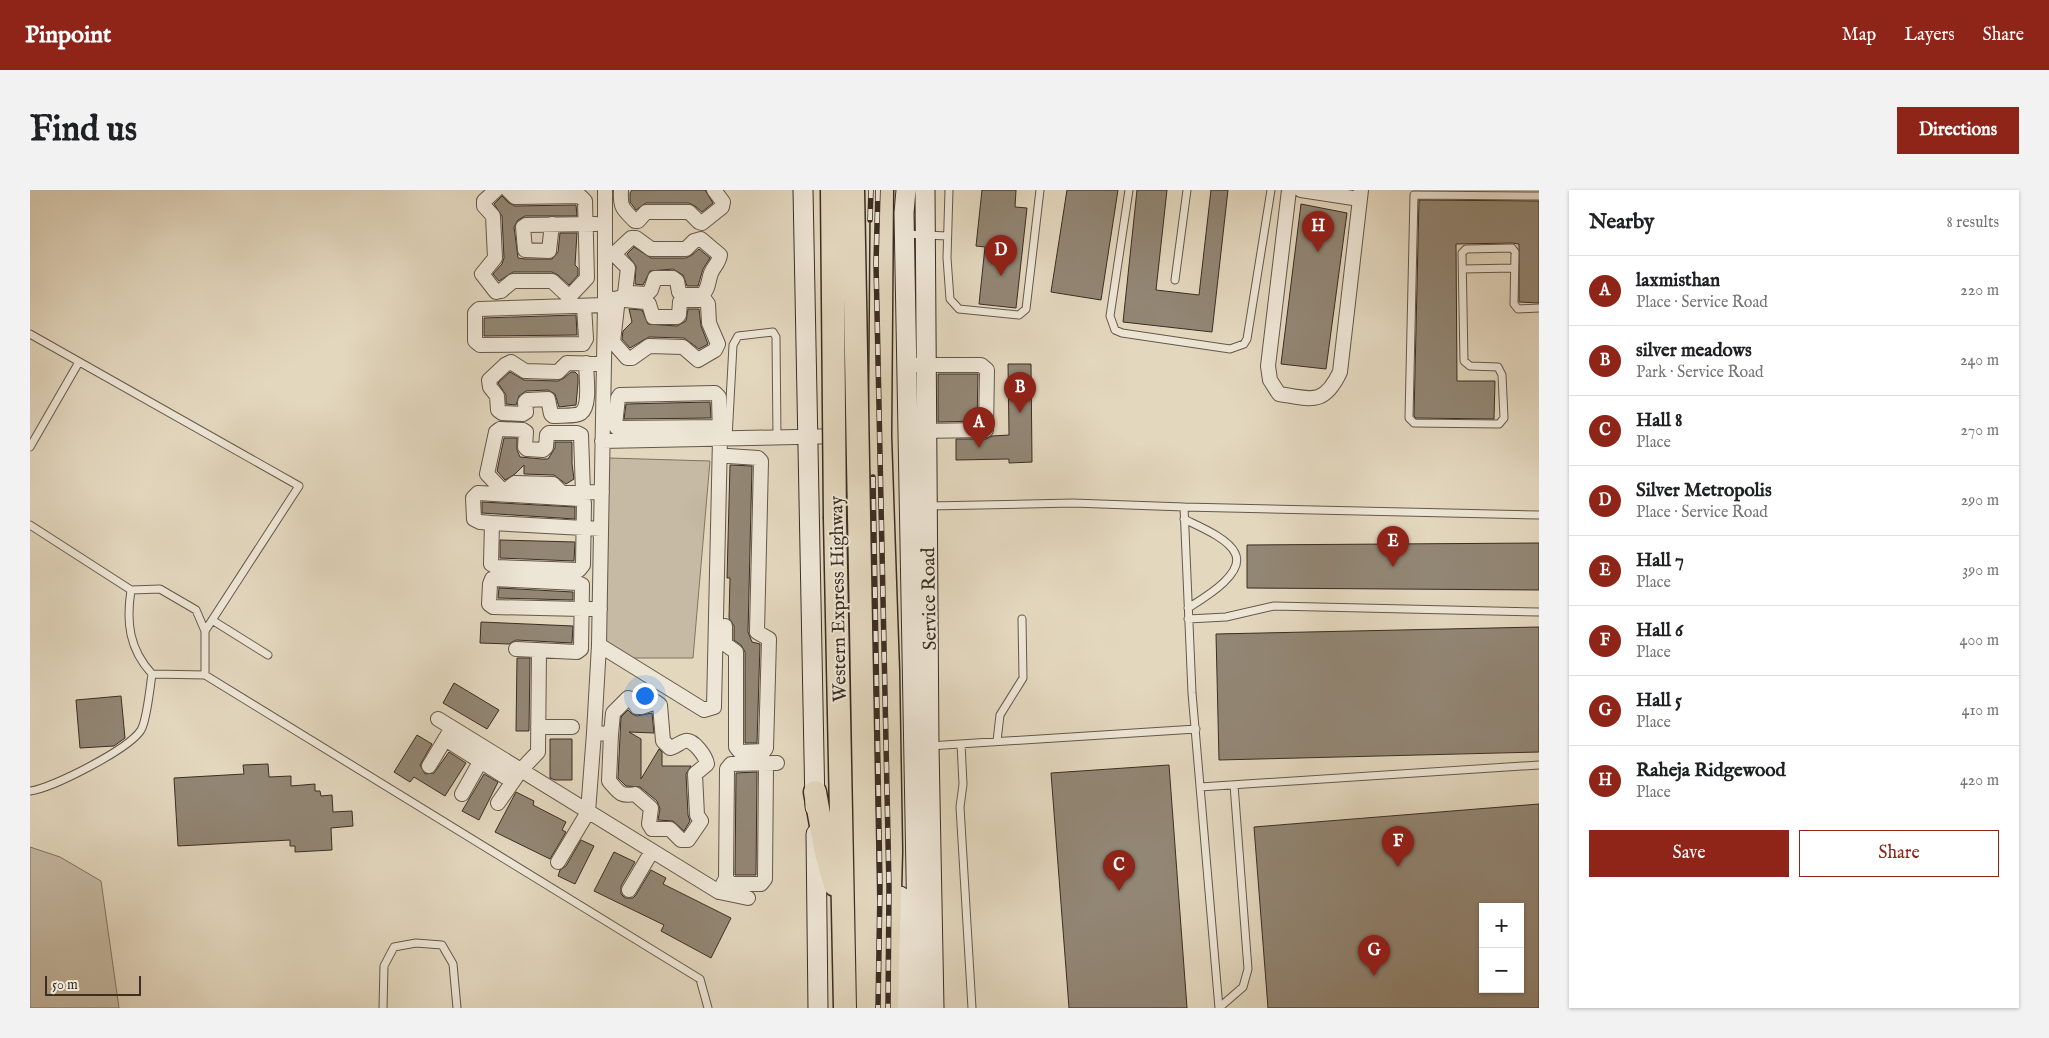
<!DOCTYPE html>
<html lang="en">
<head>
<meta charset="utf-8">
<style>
	body { margin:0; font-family:"IM FELL English",serif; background:#f2f2f2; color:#202124 }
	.controls { position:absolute; right:15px; bottom:15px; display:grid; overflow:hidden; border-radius:0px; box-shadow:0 1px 4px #0004 }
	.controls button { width:45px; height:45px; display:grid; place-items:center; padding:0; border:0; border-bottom:1px solid #e0e0e0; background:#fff; color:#202124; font:25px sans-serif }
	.scale { position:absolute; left:15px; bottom:12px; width:96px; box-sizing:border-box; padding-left:5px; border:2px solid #3b2e23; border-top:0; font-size:14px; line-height:18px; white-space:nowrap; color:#3b2e23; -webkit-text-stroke:4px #ede5d5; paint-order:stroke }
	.you { position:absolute; left:614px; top:505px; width:18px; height:18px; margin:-12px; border:4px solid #fff; border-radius:50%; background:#1a73e8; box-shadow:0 0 0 8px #1a73e833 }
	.badge { display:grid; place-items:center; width:32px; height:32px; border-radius:50%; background:#8f2418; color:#fff; font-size:16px; font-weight:700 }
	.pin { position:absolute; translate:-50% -41px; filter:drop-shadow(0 1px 2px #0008) }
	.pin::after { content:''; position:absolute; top:26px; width:18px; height:15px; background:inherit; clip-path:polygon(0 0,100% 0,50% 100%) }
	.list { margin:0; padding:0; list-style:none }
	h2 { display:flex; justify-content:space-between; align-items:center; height:65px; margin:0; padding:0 20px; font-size:21px }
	h2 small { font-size:16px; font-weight:400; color:#757577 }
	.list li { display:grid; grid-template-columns:32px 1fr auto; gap:15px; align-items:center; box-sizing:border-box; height:70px; padding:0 20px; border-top:1px solid #e0e0e0 }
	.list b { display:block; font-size:19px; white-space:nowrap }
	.list p { margin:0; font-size:16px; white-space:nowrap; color:#757577 }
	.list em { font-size:16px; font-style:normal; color:#757577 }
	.actions { display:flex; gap:10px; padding:15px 20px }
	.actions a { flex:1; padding:11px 0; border:1px solid #8f2418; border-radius:0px; text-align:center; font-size:18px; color:#8f2418 }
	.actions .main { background:#8f2418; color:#fff }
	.map { position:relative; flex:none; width:1509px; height:818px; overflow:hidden; border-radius:0px }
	header { display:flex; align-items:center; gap:30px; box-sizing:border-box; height:70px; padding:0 25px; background:#8f2418; color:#fff }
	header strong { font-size:24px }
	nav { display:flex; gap:28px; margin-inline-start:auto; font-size:18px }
	.intro { display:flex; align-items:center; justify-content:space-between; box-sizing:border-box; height:120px; padding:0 30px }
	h1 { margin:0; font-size:35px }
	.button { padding:12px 22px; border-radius:0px; background:#8f2418; color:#fff; font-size:18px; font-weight:700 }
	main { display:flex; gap:30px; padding:0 30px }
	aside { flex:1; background:#fff; border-radius:0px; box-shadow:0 1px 4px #0004 }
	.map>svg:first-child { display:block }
	.green { fill:#c6baa4; stroke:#807464 }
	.building { fill:#928674; stroke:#3b2e23; fill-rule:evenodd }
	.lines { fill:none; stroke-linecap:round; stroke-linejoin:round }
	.service-casing { stroke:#65584a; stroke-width:9 }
	.minor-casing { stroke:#65584a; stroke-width:16 }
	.secondary-casing { stroke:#3b2e23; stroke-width:21 }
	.trunk-casing { stroke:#3b2e23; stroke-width:25 }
	.service { stroke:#ede5d5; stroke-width:7 }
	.minor { stroke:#ede5d5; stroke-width:14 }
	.secondary { stroke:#ede5d5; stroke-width:19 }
	.trunk { stroke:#e3d7be; stroke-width:22 }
	.rail-casing { stroke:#3b2e23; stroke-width:5.5 }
	.rail { stroke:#ede5d5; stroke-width:4; stroke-dasharray:11; stroke-linecap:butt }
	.trunk-bridge-casing { stroke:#3b2e23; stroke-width:25; stroke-linecap:butt }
	.trunk-bridge { stroke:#e3d7be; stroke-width:22 }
	.labels { text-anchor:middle; stroke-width:4; stroke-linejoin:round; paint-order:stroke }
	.street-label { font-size:19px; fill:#3b2e23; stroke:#ede5d5 }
</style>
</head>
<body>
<header>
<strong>Pinpoint</strong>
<nav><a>Map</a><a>Layers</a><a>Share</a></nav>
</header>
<div class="intro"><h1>Find us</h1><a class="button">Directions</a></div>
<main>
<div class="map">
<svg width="1509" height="818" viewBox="0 0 1509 818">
	<rect width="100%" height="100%" fill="#e3d7be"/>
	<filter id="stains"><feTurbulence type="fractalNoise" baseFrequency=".004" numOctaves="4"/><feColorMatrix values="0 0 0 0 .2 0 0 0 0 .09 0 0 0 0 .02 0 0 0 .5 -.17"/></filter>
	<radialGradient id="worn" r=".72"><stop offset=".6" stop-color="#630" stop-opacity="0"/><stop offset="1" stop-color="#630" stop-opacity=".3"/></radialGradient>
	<path class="green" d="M579 268 680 271 663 468H603L576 451Z
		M0 657 30 667 71 691 89 818H0Z"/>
	<path class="building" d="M602 0H675L683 13 672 22 665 16 659 13H616L606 20 600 12V3Z
		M952 0H986L985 17 997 18 986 118 949 114 955 57 946 56Z
		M1037 0H1088L1071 110 1021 102Z
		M1107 0H1137L1126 100 1169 105 1181 0H1198L1182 142 1093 132Z
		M472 6 479 13 485 16 546 15 547 26H495L488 30 484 37 488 68 495 69H522L528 62 530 43H547L545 75 548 78V85L539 95 528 85 522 82H483L469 91 463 84 472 74 474 68 472 26 464 14Z
		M1389 10 1509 11V113L1489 112V54L1482 53 1426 54 1427 191H1465L1464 229 1386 228 1384 226Z
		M1271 14 1317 23 1296 179 1251 174Z
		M604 57 621 68H656L662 65 669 59 680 68 673 79 668 96H657L653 85 643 79 620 81 613 95 605 94 606 76 597 64Z
		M599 119 612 120 618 134 647 136 656 131 658 119H669L671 136 678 154 669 159 654 148 619 147 600 158 592 149 593 141 602 132Z
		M546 125 547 145 454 146V128Z
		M978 174H1001L1002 272 979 273V269L926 270V249H956L962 246 979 245Z
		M480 182 494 190 528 191 534 188 541 182H545L548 185V193L546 215 529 217 525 204 518 200 496 201 489 206 486 215 476 214V205L468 193Z
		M908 184H948L947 231 908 232Z
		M680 212 681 228 594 229 596 214Z
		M474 248H487V260L490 267 512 269H518L525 258V252H542V274L544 289 536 294 524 285 494 284V275L485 284 475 290 467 281Z
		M700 275 722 276 718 442 722 452 730 454 727 553H715V462L711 455 704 450V436L699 428 700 388H697Z
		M452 312 545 317V329L452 323Z
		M470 350 545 352 544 371 470 368Z
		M1509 353V400L1217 398V355Z
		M469 398 543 402V410L468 408Z
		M451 432 543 436 542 453 486 450 479 454 450 453Z
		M1509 437V562L1189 570 1186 444Z
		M487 468H500L499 541H486Z
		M424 493 469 520 457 539 413 513Z
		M91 506 95 548 84 556 50 558 46 510Z
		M598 520 602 524 607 526 622 523 624 543 599 542 611 549V589L629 559 632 562V576H661L656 584 658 625 660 631 654 641 643 631 628 630 630 619 627 611 610 597 596 596 588 588 591 527Z
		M387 545 402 554 390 575 395 584 404 583 419 562 436 573 415 606 384 587 380 592 364 582Z
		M520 549H542V590H525L520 588Z
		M238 574 239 587 261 586V596L285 594V601H290L291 606 302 605 303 622 322 621 323 636 301 638 302 660 265 662V656H260V650L148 656 144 588 214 584 213 575Z
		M1139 575 1157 818H1039L1021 583Z
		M727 582 726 685H705L706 583Z
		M454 584 468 592 449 630 432 621Z
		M486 602 504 611 503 615 536 632 532 640 536 642 520 669 465 642Z
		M1509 614V818H1238L1224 637ZM1453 717H1490V799H1453Z
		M551 650 564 656 545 694 528 686 530 680 536 676Z
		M584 662 605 672 591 696V704L595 708H603L606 705 621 680 636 688 633 694 701 728 681 768 631 741 634 735 564 701Z"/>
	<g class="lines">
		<defs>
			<path id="service" d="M919 0 917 68 920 109 929 119 989 125 996 119 1010 0
				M1099 0 1080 126 1085 140 1092 143 1200 159 1214 154 1217 149 1241 0
				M1509 6 1384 5 1379 228 1384 233 1469 234 1474 228 1472 185 1468 177 1440 176 1434 171 1432 63 1436 59 1482 58 1485 62 1484 114 1488 119 1509 118
				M875 44 917 46
				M1433 79 1484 78
				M1145 90 1157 0
				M0 144 269 296 175 441
				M698 248 703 155 708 146 743 142 746 147 747 247
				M0 257 49 172
				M899 316 1043 313 1154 317
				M1154 329C1168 336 1198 348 1205 363 1216 384 1172 409 1158 418
				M0 335 101 400
				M1158 429 1196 427 1244 416 1509 422
				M182 430 238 465
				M175 485V441L166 420 130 399 101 400C96 432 99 459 122 484L175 485 670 789 678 818
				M967 551 970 525 993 488 992 429
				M931 554 933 594 930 617 942 818
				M899 556 1166 539
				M1170 597 1509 575
				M0 601C23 598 99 559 111 540 117 530 120 497 122 484
				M353 818 354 776 364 757 386 753 412 755 423 774 427 818
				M1189 818 1162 503 1154 317 1509 325
				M1189 818 1213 797 1218 779 1204 595"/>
			<path id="minor" d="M466 0 454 11V16L463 26 465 68 452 84 466 102 471 101 483 91H522L536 104 541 105 557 88 555 11 550 6 485 7 478 0
				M591 0C590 18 593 19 605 31H608L616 22H659L669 32 672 33 692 17 693 12 684 0
				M1259 0 1238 176 1240 190 1249 204C1281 209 1294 216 1310 182L1331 0
				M1271 0 1330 9
				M522 34 519 61 495 60 493 37 496 35 566 34
				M595 103 598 78 586 66V62L601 48H606L621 59H656L664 51 671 49 690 65C689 73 684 76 681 83 678 91 679 99 672 105H652L649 102 647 91 643 88H625L621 100 617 104 601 103
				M575 108 615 112 619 114 623 127H647L649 125 650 112 653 110H675L678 114 679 133 688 154 685 160 668 170 653 157 619 156 602 168H597L583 152 588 108
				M554 116 556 149 553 154 450 155 445 151V123L449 119 575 115
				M556 173C556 185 561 216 551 223 545 227 531 225 523 226L521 224 518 209 497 210 495 212 496 222 493 224 472 223 468 220 467 206 460 197 459 190 475 175 481 172 495 181 528 182 537 173 574 174
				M877 175H951L957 180 956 240 889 241
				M572 251 812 246
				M553 303 551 245 547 243H519L517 245 516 257 513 260 497 259 495 257 496 242 493 240 470 239 466 242 457 284 472 300 477 299 485 293 523 294 532 303 572 302
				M462 333 461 374 466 377 549 380 553 375 554 313 550 309 448 303 443 308 444 329 450 332 462 333 554 338 571 339
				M695 436V454L706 462V557L710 562 734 561 736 558 739 449 727 442 731 271 728 268 698 266
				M569 455 674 520 684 517 690 248 689 207 685 203 590 205 588 208 585 235 587 238 690 237
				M486 459 547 462 551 459 552 395 548 393 462 389 460 394 459 414 463 417 552 419H570
				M408 529 689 702 718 708
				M508 537H542
				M564 543 581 544 583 523 598 508 602 509 607 517H612L626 512 630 515 633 551 640 558C646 557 650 552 655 551 664 549 676 567 677 574L665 584 667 625 671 631 658 650H651L640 639H622L619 634 621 618 605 604C590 607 589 602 579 591L581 544
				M415 549 482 591
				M399 576 420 541
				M432 604 450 572
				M468 613 491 580 508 562 509 461
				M528 672 558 622 564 543 569 455 575 115V0
				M696 688 701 694H731L735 689 736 573
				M599 700 622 661
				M689 702 696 688 697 579 701 574 747 573"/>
			<path id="secondary" d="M773 0 785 617
				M876 0 874 23 887 738 885 818
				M895 0 899 556 904 818
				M786 644 788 818
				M870 818V706"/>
			<path id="trunk" d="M852 0 850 246 858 481 861 661 857 818
				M829 326 838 818
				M805 329 815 818
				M785 602 796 663 805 695"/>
		</defs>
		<use href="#service" class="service-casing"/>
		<use href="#minor" class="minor-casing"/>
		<use href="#secondary" class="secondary-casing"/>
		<use href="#trunk" class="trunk-casing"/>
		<use href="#service" class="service"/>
		<use href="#minor" class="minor"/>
		<use href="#secondary" class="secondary"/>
		<use href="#trunk" class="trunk"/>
		<defs>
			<path id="rail" d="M848 0 846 73 859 697 858 818
				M840 30 841 0
				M843 287 850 698 848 818"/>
		</defs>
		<use href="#rail" class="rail-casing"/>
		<use href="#rail" class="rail"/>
		<defs>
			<path id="trunk-bridge" d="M802 0 805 329
				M823 0 829 326"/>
		</defs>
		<use href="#trunk-bridge" class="trunk-bridge-casing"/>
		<use href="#trunk-bridge" class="trunk-bridge"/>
	</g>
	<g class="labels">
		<g class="street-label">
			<text transform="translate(807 409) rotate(-91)" y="7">Western Express Highway</text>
			<text transform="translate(898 409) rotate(-91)" y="7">Service Road</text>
		</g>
	</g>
	<rect width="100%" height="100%" filter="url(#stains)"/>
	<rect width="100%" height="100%" fill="url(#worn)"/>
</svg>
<div class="controls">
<button>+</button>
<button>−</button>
</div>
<div class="scale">50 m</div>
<div class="you"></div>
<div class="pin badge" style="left:949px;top:258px">A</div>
<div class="pin badge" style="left:990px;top:223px">B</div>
<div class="pin badge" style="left:1089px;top:701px">C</div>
<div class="pin badge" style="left:971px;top:86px">D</div>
<div class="pin badge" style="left:1363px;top:377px">E</div>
<div class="pin badge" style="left:1368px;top:677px">F</div>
<div class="pin badge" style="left:1344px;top:786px">G</div>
<div class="pin badge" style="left:1288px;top:62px">H</div>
</div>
<aside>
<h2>Nearby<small>8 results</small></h2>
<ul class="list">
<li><span class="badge">A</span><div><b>laxmisthan</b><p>Place · Service Road</p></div><em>220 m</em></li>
<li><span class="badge">B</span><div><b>silver meadows</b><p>Park · Service Road</p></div><em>240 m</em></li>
<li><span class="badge">C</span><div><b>Hall 8</b><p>Place</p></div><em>270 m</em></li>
<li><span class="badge">D</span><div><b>Silver Metropolis</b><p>Place · Service Road</p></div><em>290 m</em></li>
<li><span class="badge">E</span><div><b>Hall 7</b><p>Place</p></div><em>390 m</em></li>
<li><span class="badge">F</span><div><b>Hall 6</b><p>Place</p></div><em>400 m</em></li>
<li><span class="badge">G</span><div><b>Hall 5</b><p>Place</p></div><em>410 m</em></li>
<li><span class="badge">H</span><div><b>Raheja Ridgewood</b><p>Place</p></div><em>420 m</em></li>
</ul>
<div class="actions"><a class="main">Save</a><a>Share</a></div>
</aside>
</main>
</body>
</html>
